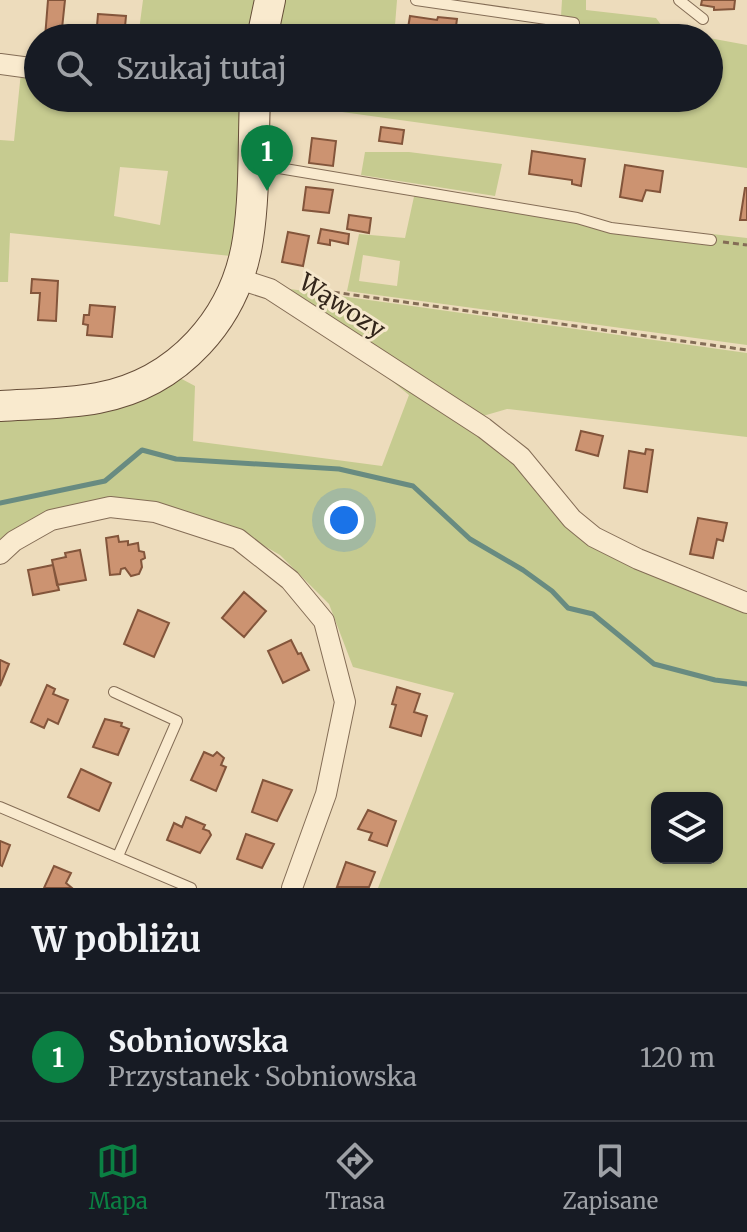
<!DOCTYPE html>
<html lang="pl">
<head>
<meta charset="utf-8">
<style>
	body { margin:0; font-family:Merriweather,serif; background:#242831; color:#f1f3f6 }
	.controls { position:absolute; right:24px; bottom:24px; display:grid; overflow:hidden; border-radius:16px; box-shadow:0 2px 6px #0004 }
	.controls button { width:72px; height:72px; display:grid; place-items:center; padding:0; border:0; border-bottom:2px solid #363941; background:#171b24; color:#f1f3f6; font:40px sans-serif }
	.you { position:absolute; left:344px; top:520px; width:28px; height:28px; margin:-20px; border:6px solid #fff; border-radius:50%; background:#1a73e8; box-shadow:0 0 0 12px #1a73e833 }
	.badge { display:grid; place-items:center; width:52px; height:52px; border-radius:50%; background:#0b8043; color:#fff; font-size:26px; font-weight:700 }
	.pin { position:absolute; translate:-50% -66px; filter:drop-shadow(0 2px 4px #0008) }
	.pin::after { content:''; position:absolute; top:42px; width:28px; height:24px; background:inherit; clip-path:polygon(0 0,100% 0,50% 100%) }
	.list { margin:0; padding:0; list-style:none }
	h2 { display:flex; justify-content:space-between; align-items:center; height:104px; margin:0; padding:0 32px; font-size:34px }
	h2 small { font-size:26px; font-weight:400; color:#9ea1a6 }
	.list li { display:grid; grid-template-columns:52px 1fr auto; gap:24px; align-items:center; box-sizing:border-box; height:128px; padding:0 32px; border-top:2px solid #363941 }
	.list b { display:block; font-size:30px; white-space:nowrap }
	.list p { margin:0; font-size:26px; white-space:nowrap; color:#9ea1a6 }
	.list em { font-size:26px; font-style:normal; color:#9ea1a6 }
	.icon { flex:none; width:44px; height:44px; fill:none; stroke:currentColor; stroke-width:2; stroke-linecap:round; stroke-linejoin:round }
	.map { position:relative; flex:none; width:747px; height:888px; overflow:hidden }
	.search { position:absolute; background:#171b24; box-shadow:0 2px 6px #0004; left:24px; right:24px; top:24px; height:88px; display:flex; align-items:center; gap:20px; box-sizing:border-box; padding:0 28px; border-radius:44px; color:#9ea1a6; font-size:30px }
	.sheet { height:232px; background:#171b24 }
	nav { display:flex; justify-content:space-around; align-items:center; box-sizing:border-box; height:112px; border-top:2px solid #363941; background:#171b24; font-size:22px; color:#9ea1a6 }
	nav a { display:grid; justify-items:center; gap:4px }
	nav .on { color:#0b8043 }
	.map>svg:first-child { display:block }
	.green { fill:#c6cb90; fill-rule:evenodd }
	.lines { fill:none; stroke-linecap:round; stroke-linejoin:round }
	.stream { stroke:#688b81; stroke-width:5 }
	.building { fill:#cc9371; stroke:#83553b; stroke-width:2 }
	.lane-casing { stroke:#846d56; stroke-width:12 }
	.street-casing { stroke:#846d56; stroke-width:22 }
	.secondary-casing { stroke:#664e39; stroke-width:32 }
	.path { stroke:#846d56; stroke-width:3; stroke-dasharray:6 4; stroke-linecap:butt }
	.lane { stroke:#f9eace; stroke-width:10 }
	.street { stroke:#f9eace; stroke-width:20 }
	.secondary { stroke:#f9eace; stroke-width:30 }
	.labels { text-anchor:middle; stroke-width:6; stroke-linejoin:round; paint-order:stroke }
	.street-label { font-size:24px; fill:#33261b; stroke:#f5e7cb }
</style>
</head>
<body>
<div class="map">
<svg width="747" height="888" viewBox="0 0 747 888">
	<rect width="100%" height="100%" fill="#eddcbc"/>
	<path class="green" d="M143 0H257L250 38H138Z
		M285 0H397L394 38H328L278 30Z
		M562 0H586V10L656 18 665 30 707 38H574L578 19 561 16Z
		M709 38 747 45V168L270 102V98L359 101 360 98H709Z
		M21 72 38 74V98H242L245 180 231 256 10 233 8 282H0V140L14 141ZM120 167 168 171 160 225 114 216Z
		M365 152H409L502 164 495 196 361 175Z
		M415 192 573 221 603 231 704 245 712 234 747 238V345L347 291 359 234 405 238ZM363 255 400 261 397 286 359 281Z
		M283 288 747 353V437L507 409 476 418Z
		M178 377 195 386 193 441 382 466 409 395 392 381 403 385 506 454 549 506 747 604V888H378L454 693 353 667 329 604 280 555 233 528 156 502 112 499 0 541V414ZM657 798H717V858H657Z"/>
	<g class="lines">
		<path class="stream" d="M0 503 105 481 142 450 176 459 339 469 413 486 470 539 523 570 552 591 568 608 593 614 654 664 715 680 747 684"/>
	</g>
	<path class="building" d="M48 0H65L61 38H45Z
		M702 0H735L734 9 714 10V7L701 5Z
		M98 14 126 16 124 38H96Z
		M410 16 437 20 438 17 457 19 455 34 445 33 444 38H411L412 28H408Z
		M381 127 404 130 402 144 379 141Z
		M312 138 336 141 333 166 309 163Z
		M532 151 585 159 581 186 572 184V180L529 174Z
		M625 165 663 171 660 192 646 190 642 201 620 197Z
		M306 187 333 190 329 213 303 210Z
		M745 188H747V220H740Z
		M349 215 371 218 369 233 347 229Z
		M321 229 349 234 348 244 330 240V245L318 243Z
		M288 232 309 236 303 266 282 262Z
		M32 279 58 281 56 321 38 320 40 293H31Z
		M90 305 115 307 112 337 87 335 88 325 83 324 84 315H89Z
		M581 431 603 436 598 456 576 450Z
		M646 449 653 450 647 492 624 488 629 451 645 454Z
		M698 518 727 523 723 541 717 539 713 558 690 554Z
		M118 536 119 542 128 541V545L138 543 139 551 144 552 145 558 141 560 142 567 139 574 131 576 125 568 121 569 120 574 110 575 106 538Z
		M80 550 86 580 57 585 52 560 66 557 65 553Z
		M53 565 59 590 33 595 28 570Z
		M244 592 266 611 244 637 222 618Z
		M138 610 169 623 154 657 124 644Z
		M291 640 298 654 301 653 309 670 283 683 268 651Z
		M0 660 9 664 0 686Z
		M47 685 55 689 53 694 68 700 58 724 48 719 44 728 31 722Z
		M397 687 420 694 414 712 427 716 421 736 390 727 396 705 392 704Z
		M105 719 122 723 121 726 129 729 118 755 93 747Z
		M204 752 213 756 217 752 224 758 221 765 226 767 216 791 191 780Z
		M81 769 111 783 99 811 68 797Z
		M263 780 292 790 277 821 252 812Z
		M368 810 396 821 387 846 369 840 372 833 358 829Z
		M186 817 205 825 203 829 209 831 211 835 200 853 167 840 174 823 182 827Z
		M246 834 274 844 262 868 237 859Z
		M0 841 10 845 2 866 0 865Z
		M346 862 375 872 369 887H337Z
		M54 866 71 873 66 883 72 888H44Z"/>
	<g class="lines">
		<defs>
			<path id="lane" d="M416 0 574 23
				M679 0 703 19
				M255 164 577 218 611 228 711 240
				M114 692 177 721 118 856
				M0 807 191 888"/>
			<path id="street" d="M0 64 38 69
				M239 279 270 289 484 428 521 457 572 519 594 537 638 559 747 603
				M0 554 14 541 51 520 110 507 155 512 238 539 290 580 324 621 345 702 326 794 292 888"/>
			<path id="secondary" d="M262 38 270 0
				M0 406C32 404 66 404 98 398 178 383 236 319 248 239 255 193 253 144 255 98"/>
		</defs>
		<use href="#lane" class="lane-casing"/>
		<use href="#street" class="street-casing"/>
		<use href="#secondary" class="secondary-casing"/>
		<path class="path" d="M723 242 747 245
			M304 288 747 350"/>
		<use href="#lane" class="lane"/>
		<use href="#street" class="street"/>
		<use href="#secondary" class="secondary"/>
	</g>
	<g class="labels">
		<g class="street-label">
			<text transform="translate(342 306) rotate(33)" y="8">Wąwozy</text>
		</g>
	</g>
</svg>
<div class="controls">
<button><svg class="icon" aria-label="layers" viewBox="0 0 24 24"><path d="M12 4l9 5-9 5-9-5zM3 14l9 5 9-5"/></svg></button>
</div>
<div class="you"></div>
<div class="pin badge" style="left:267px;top:191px">1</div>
<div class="search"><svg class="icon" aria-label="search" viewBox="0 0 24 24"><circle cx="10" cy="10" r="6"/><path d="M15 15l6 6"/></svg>Szukaj tutaj</div>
</div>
<section class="sheet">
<h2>W pobliżu<small></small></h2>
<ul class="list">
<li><span class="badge">1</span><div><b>Sobniowska</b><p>Przystanek · Sobniowska</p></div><em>120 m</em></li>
</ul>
</section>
<nav>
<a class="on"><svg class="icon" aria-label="map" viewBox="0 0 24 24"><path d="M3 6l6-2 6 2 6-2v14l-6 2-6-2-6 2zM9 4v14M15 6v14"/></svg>Mapa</a>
<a><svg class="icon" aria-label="directions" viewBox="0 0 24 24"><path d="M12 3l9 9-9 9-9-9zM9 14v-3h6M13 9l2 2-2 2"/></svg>Trasa</a>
<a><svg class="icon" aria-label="saved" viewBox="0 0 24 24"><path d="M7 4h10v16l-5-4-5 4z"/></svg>Zapisane</a>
</nav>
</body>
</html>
